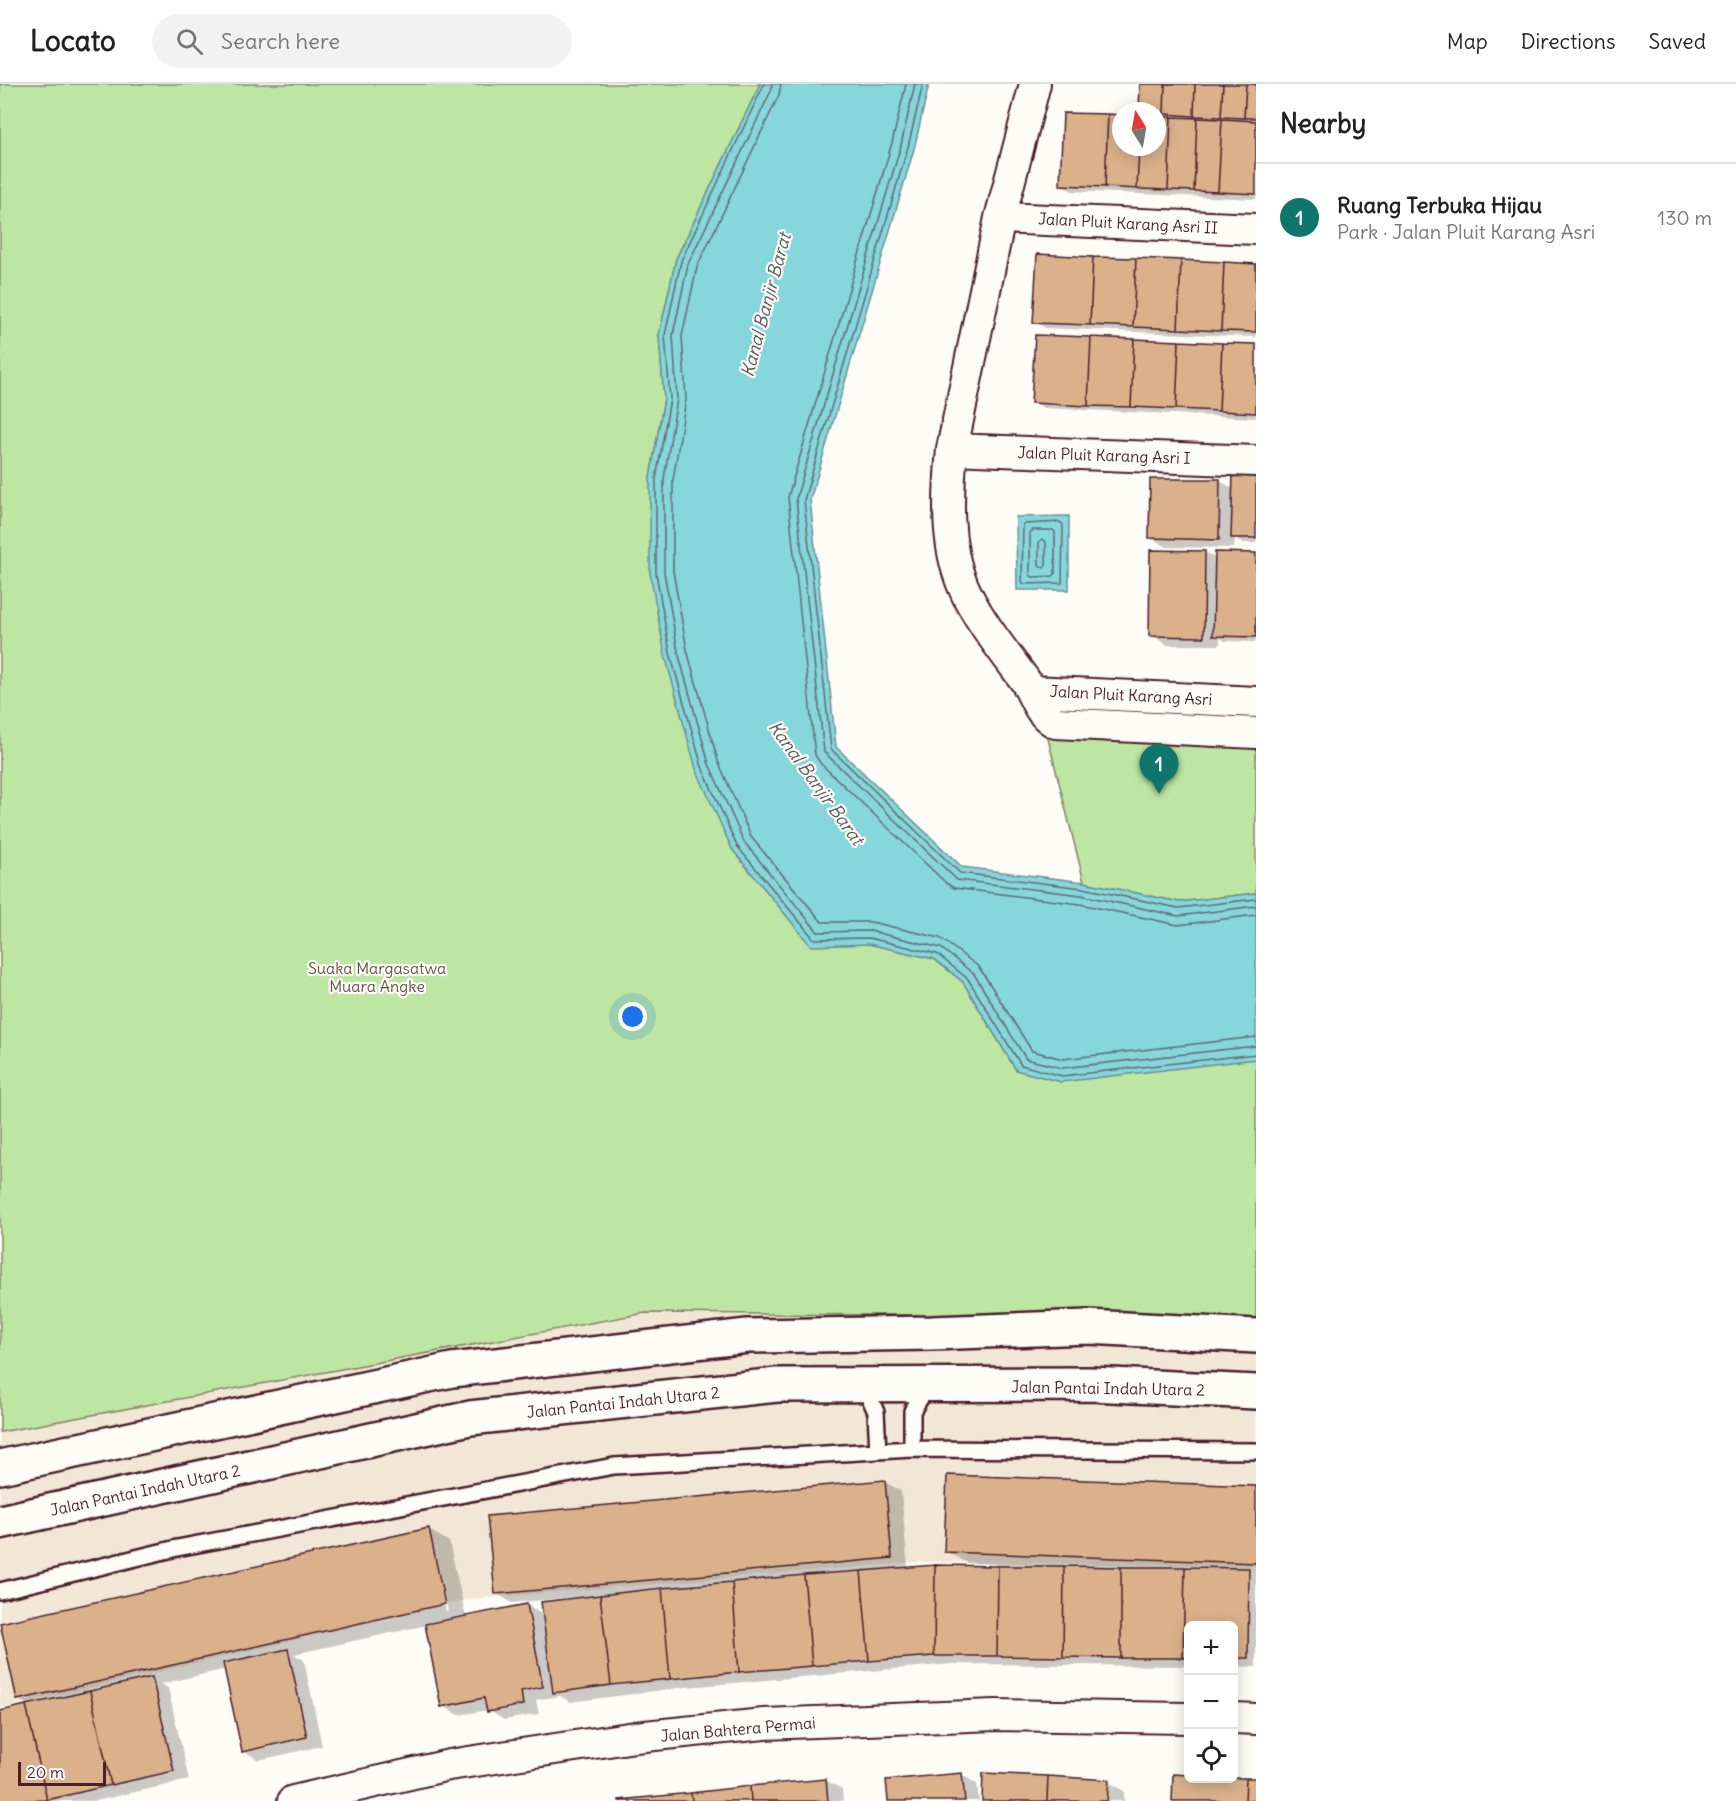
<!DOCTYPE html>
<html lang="en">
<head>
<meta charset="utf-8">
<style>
	body { margin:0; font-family:Delius,sans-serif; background:#f2f2f2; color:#222 }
	.controls { position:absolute; right:18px; bottom:18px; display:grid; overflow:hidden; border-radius:9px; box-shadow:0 3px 15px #0003 }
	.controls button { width:54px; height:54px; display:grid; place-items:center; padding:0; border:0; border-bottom:2px solid #e0e0e0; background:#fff; color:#222; font:30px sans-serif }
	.compass { position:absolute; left:1112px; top:18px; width:54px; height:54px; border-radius:50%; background:#fff; box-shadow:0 3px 15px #0003; rotate:349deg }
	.scale { position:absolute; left:18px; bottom:15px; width:88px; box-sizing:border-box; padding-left:6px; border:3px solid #4a1f2b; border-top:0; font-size:16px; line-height:21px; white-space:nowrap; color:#4a1f2b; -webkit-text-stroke:4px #fdfcf7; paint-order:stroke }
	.you { position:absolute; left:633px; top:933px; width:21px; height:21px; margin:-15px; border:4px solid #fff; border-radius:50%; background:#1a73e8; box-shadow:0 0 0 9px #1a73e833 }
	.badge { display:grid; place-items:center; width:39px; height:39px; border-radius:50%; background:#0f766e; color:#fff; font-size:20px; font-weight:700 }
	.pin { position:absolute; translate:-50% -50px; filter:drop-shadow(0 2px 3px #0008) }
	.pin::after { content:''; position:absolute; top:32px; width:21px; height:18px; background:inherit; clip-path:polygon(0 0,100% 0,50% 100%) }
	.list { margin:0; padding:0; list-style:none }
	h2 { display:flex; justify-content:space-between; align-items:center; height:78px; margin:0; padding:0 24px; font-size:26px }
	h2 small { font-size:20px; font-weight:400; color:#767676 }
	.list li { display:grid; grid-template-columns:39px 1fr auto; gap:18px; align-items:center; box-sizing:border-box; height:108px; padding:0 24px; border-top:2px solid #e0e0e0 }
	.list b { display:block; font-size:22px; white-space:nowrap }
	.list p { margin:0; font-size:20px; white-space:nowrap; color:#767676 }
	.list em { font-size:20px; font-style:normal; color:#767676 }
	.icon { flex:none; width:33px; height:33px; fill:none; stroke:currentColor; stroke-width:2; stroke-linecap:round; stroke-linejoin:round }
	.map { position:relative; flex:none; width:1256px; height:1717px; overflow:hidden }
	header { display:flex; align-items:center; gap:36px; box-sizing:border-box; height:84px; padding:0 30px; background:#fff; border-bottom:2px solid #e0e0e0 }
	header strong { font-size:28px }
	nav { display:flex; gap:33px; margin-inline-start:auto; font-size:21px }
	.search { width:420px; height:54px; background:#f2f2f2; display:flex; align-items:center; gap:15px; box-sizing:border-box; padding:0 21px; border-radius:33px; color:#767676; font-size:22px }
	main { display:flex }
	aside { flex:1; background:#fff }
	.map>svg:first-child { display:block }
	.built { fill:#f2e6d7 }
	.green { fill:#bce6a2; stroke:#838266; stroke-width:1.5 }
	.water { fill:#85d7dc; stroke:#6d8d95; stroke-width:1.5 }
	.shadow { fill:#0003; fill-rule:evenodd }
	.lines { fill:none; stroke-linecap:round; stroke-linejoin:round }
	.shore { stroke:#626972; stroke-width:1.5 }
	.building { fill:#dab18b; stroke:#4a1f2b; stroke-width:1.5 }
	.lane-casing { stroke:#4a1f2b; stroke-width:20 }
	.street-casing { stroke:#4a1f2b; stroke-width:34 }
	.secondary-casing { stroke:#4a1f2b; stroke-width:38 }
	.lane { stroke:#fdfcf7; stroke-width:15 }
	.street { stroke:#fdfcf7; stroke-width:30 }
	.secondary { stroke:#fdfcf7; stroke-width:33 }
	.labels { text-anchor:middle; stroke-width:4.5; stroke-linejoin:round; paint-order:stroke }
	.street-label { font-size:16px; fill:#4a1f2b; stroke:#fdfcf7 }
	.park-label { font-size:16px; fill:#665149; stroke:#fdfcf7 }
	.water-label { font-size:18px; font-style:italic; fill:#5c5660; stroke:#fdfcf7 }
</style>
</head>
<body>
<header>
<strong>Locato</strong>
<div class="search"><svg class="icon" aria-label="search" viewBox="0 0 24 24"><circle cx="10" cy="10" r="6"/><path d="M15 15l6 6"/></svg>Search here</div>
<nav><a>Map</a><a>Directions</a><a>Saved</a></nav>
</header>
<main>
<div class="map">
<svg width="1256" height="1717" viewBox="0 0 1256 1717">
	<rect width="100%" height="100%" fill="#fdfcf7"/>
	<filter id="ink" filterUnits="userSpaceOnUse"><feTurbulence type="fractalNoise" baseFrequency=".0167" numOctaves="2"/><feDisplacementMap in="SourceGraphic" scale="12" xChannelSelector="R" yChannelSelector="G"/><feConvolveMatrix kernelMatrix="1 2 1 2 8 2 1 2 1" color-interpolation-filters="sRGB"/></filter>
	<g filter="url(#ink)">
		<path class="built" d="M645 1229 1256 1234V1482L919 1478 470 1515 0 1625V1348Z"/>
		<path class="green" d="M0 0H760L676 175 659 251 664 315 650 394 732 765 811 861 869 860 934 875 963 898 1016 986 1256 975V1234L645 1229 0 1348Z
			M1036 607 1256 623V809L1179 818 1084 798Z"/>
		<path class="water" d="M760 0H929L914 65 810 416 836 663 962 783 1084 798 1179 818 1256 809V975L1061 998 1016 986 963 898 934 875 869 860 811 862 732 765 696 685 665 571 650 489V394L664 315 659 251 676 175Z
			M1069 432V506H1017L1016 433Z"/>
		<path class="shadow" d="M1141 0H1256V115L1072 107 1061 101 1121 63H1157V27H1140Z
			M1256 181V253L1045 244 1035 238Z
			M1256 262V334L1044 324 1033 318Z
			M1256 393V459H1243L1235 454 1234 464 1167 463 1151 454 1220 397 1234 405Z
			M1205 468 1217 475 1249 551 1256 555V558L1225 557 1220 554V561H1167L1151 551Z
			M885 1398 901 1407 908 1485 995 1483V1480L967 1479 945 1467 1256 1403V1583L1234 1582V1542H1188V1582L952 1580 687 1603 570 1618 560 1612 536 1616 539 1630 504 1636 488 1626 459 1631 443 1622 427 1541 294 1570 304 1576 322 1662 259 1676 243 1667 226 1585 161 1600 168 1604 189 1696 95 1717H0V1629L31 1622 18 1615 428 1445 449 1458 466 1533 527 1521 544 1531 576 1516 575 1513 512 1519 496 1509ZM430 1459H433L448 1527 446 1528Z
			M961 1690 977 1700 979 1717H890Z
			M825 1696 842 1705 843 1717H626Z
			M1108 1698 1124 1707V1717H983Z"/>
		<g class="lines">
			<path class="shore" d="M764 0 681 177 665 251 670 315 656 395V489L670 569 702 683 737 762 814 855 869 854 937 870 968 895 1021 981 1062 992 1256 970
				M772 0 771 7 688 180 673 251 677 315 664 395V488L678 568 709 680 744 758 818 848 870 847 941 864 974 890 1026 975 1062 984 1256 962
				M781 0 779 11 697 183 682 252 686 315 673 396V487L687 566 718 677 751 753 822 838H871L940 854 979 883 1032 967 1063 975 1256 953
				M906 0 892 59 788 413 815 671 821 680 946 799 954 804 1080 820 1178 841 1256 831
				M915 0 901 61 796 415 824 668 957 796 1081 811 1178 832 1256 822
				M923 0 908 63 804 416 831 665 960 789 1083 804 1178 824 1256 815
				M1060 438 1063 441 1062 499 1024 500 1022 497 1023 440Z
				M1033 446H1053L1055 448V490L1053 492 1033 493 1030 491V449Z
				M1042 455 1046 458V481L1044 484 1039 481V458Z"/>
		</g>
		<path class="building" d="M1140 0H1165L1164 30H1157V27H1139Z
			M1165 0H1195L1194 32 1164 30Z
			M1195 0H1223L1221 33 1194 32Z
			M1223 0H1246L1244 34 1221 33Z
			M1246 0H1256V34H1244Z
			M1063 29 1108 30 1105 103 1060 101Z
			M1108 30 1121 31V63H1139L1137 105 1105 103Z
			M1157 32 1171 33 1168 106 1137 105 1139 63H1157Z
			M1171 33 1197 34 1194 107 1168 106Z
			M1197 34 1222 35 1218 108 1194 107Z
			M1222 35 1256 37V110L1218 108Z
			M1037 170 1093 173 1090 241 1033 239Z
			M1093 173 1136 174 1133 243 1090 241Z
			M1136 174 1181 176 1178 245 1133 243Z
			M1181 176 1224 178 1221 247 1178 245Z
			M1224 178 1256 180V248L1221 247Z
			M1035 251 1091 253 1088 322 1031 319Z
			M1091 253 1134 255 1131 323 1088 322Z
			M1134 255 1179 257 1176 325 1131 323Z
			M1179 257 1222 259 1219 327 1176 325Z
			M1222 259 1256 260V329L1219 327Z
			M1233 390 1256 391V454H1231Z
			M1150 395H1220L1219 456 1149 454Z
			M1150 466 1205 467 1204 553 1149 552Z
			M1215 468 1256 469V553L1213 552Z
			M947 1391 1256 1402V1479L944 1468Z
			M885 1396 892 1474 495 1510 487 1432Z
			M429 1444 445 1520 17 1616 0 1539Z
			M935 1481 998 1482 997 1572H934Z
			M935 1481 934 1572 869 1577 861 1487Z
			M998 1482H1064L1063 1573 997 1572Z
			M1064 1482 1121 1483V1574L1063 1573Z
			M1121 1483H1185L1183 1574H1121Z
			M1185 1483 1249 1484 1248 1574H1234V1542H1188V1574H1183Z
			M861 1487 869 1577 812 1582 804 1491Z
			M804 1491 812 1582 739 1588 732 1498Z
			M732 1498 739 1588 670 1595 662 1504Z
			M662 1504 670 1595 611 1601 600 1511Z
			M600 1511 611 1601 553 1609 541 1518Z
			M527 1520 543 1603 521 1607 523 1621 487 1628 484 1614 441 1623 425 1540Z
			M288 1565 307 1653 242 1668 223 1579Z
			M152 1593 174 1687 111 1701 90 1607Z
			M90 1607 111 1701 47 1716 26 1621Z
			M26 1621 47 1716 0 1717V1627Z
			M962 1689 965 1717H888L886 1696Z
			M983 1689 1048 1692 1047 1717H982Z
			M1173 1690 1188 1691V1694H1246L1245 1717H1172Z
			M1048 1692 1109 1696 1107 1717H1047Z
			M1246 1694H1256V1717H1245Z
			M826 1695 828 1717H751L750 1702Z
			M750 1702 751 1717H692L691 1709Z
			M691 1709 692 1717H619V1716Z"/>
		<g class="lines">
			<defs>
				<path id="lane" d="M864 1301 876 1328 878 1367
					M912 1365V1327L928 1302
					M0 1507 177 1464 614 1382 912 1365 1256 1367"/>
				<path id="street" d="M1035 0 1000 134 952 365C948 410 945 460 963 502 976 533 1004 568 1024 595 1034 610 1038 631 1056 639L1256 649
					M1000 134 1256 145
					M952 365 1256 377
					M1032 607 1256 618
					M1234 1634 1256 1635
					M293 1717 449 1681 635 1653 764 1640 995 1631 1188 1634"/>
				<path id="secondary" d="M0 1383 452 1286 748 1252 932 1249 1088 1243 1256 1252
					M0 1438 470 1334 777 1301 1091 1300 1256 1308"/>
			</defs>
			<use href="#lane" class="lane-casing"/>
			<use href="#street" class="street-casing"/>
			<use href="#secondary" class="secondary-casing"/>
			<use href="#lane" class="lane"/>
			<use href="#street" class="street"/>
			<use href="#secondary" class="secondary"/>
		</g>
	</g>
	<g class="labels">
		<g class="street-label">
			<text transform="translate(1128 139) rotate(3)" y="6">Jalan Pluit Karang Asri II</text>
			<text transform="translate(1104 371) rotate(2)" y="6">Jalan Pluit Karang Asri I</text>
			<text transform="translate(1131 611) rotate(3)" y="6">Jalan Pluit Karang Asri</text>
			<text transform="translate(1108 1304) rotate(1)" y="6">Jalan Pantai Indah Utara 2</text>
			<text transform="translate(623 1318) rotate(-6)" y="6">Jalan Pantai Indah Utara 2</text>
			<text transform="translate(145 1406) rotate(-12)" y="6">Jalan Pantai Indah Utara 2</text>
			<text transform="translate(738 1645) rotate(-5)" y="6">Jalan Bahtera Permai</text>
		</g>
		<g class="park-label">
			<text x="377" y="890">Suaka Margasatwa<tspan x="377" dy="18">Muara Angke</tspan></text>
		</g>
		<g class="water-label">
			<text transform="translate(766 221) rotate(-75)" y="6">Kanal Banjir Barat</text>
			<text transform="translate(816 699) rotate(54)" y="6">Kanal Banjir Barat</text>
		</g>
	</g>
</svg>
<div class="controls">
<button>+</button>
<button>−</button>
<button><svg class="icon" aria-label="locate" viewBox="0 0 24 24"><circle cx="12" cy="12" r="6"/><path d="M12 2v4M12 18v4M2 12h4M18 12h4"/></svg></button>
</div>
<svg class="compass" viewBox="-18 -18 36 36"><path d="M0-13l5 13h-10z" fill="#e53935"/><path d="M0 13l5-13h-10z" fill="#767676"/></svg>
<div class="scale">20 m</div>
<div class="you"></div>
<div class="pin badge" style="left:1159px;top:710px">1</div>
</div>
<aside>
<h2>Nearby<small></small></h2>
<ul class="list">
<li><span class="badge">1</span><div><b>Ruang Terbuka Hijau</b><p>Park · Jalan Pluit Karang Asri</p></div><em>130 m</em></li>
</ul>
</aside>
</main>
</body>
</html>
